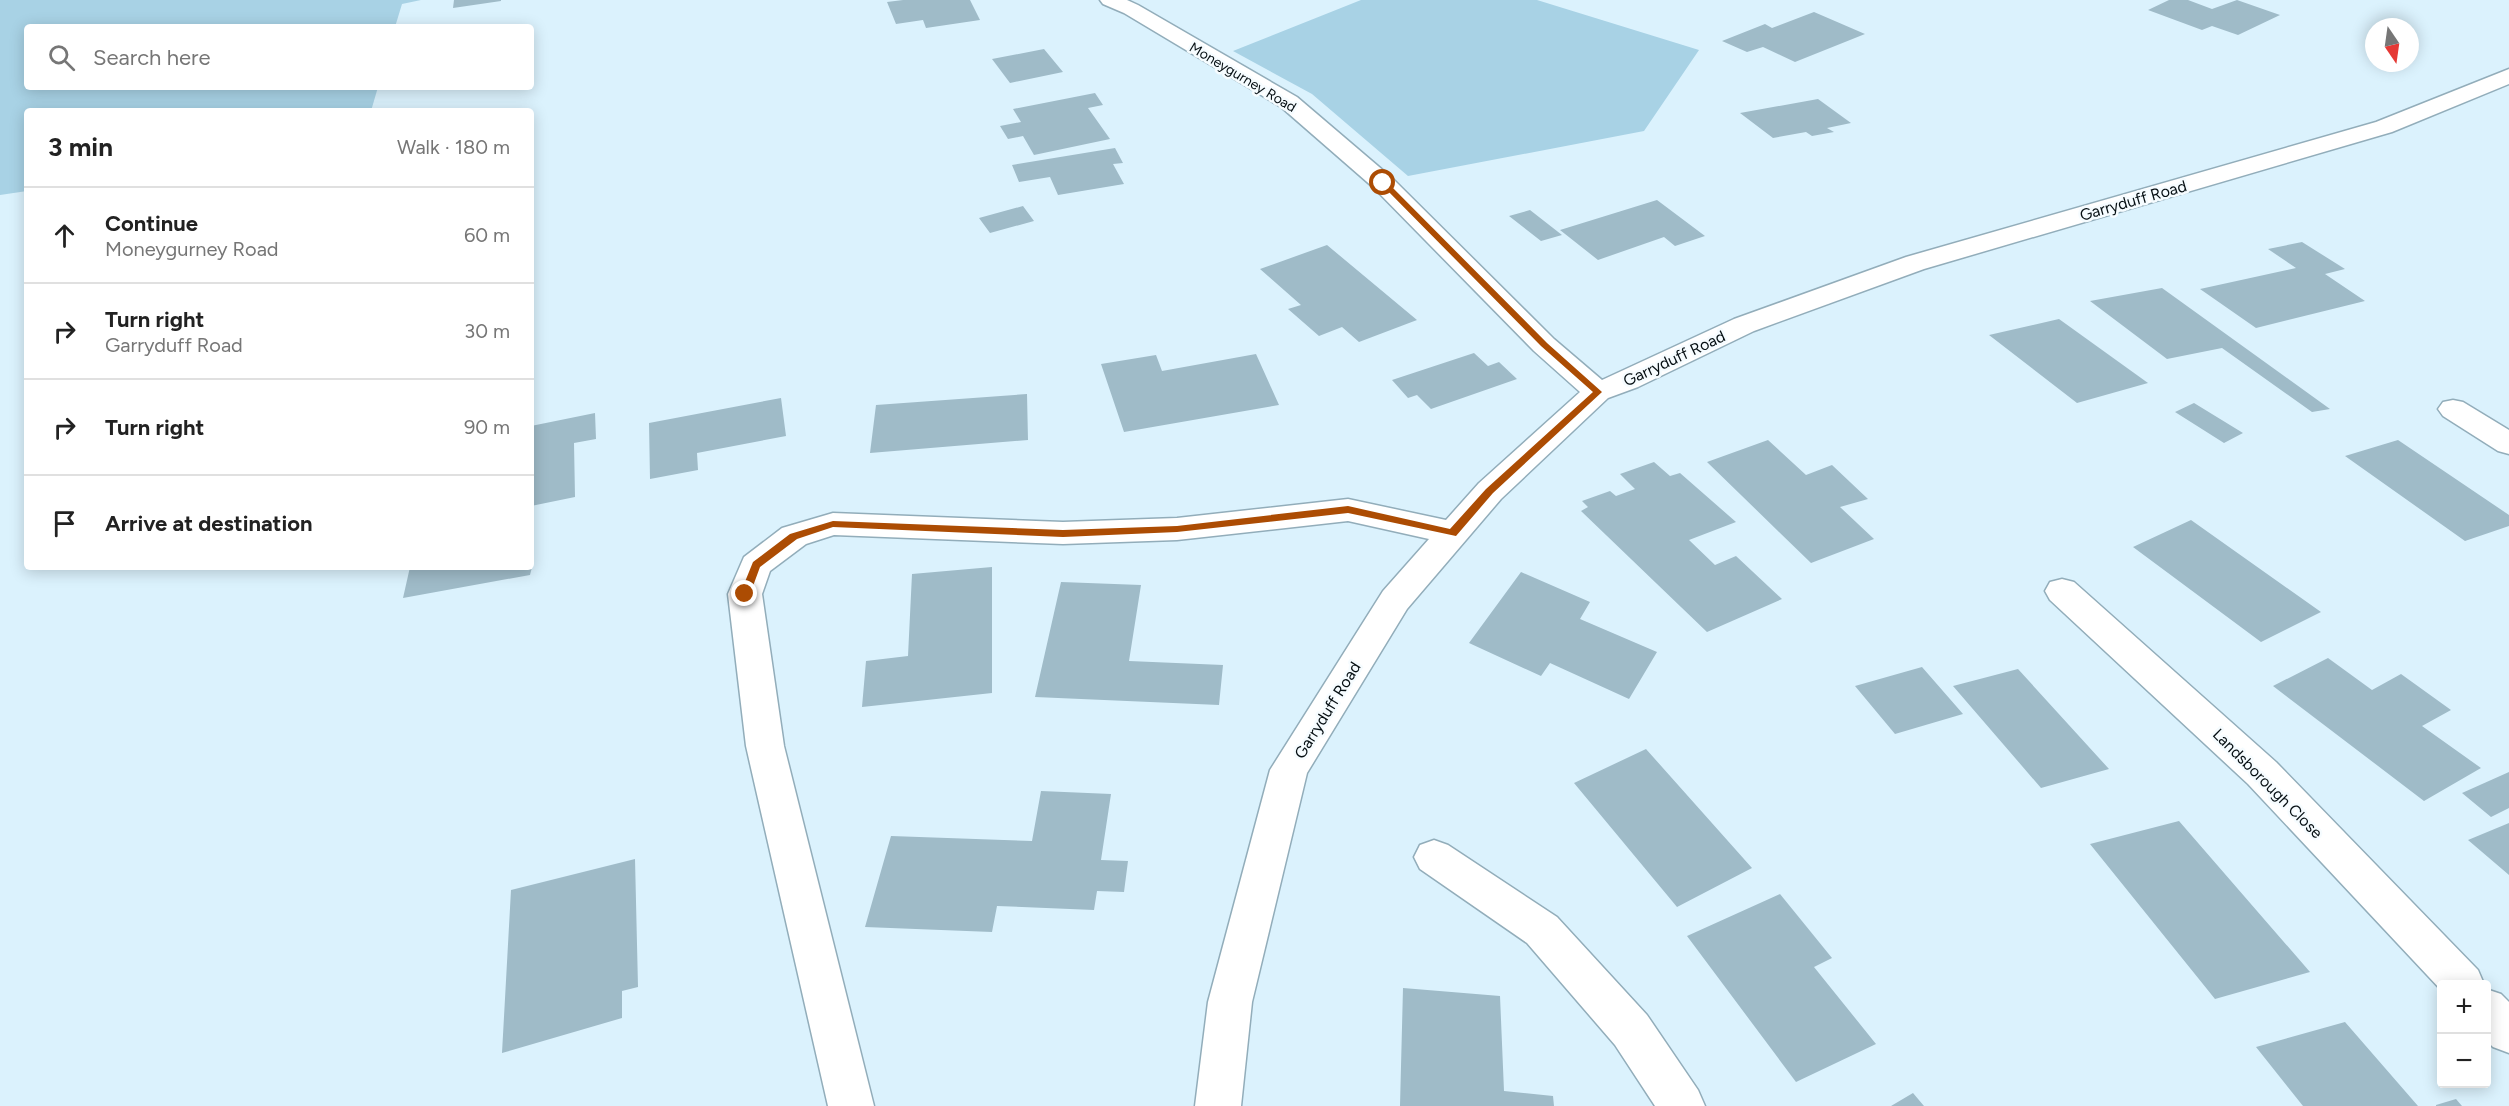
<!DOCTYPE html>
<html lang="en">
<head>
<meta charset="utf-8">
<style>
	body { margin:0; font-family:Figtree,sans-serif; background:#f2f2f2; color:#222 }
	.controls { position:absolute; right:18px; bottom:18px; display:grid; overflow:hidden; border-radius:6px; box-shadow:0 3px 15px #0003 }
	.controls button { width:54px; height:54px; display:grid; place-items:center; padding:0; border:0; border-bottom:2px solid #e0e0e0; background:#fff; color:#222; font:30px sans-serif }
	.compass { position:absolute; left:2365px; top:18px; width:54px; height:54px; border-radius:50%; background:#fff; box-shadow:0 3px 15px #0003; rotate:167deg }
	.stop { position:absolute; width:18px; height:18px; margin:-14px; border:4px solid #ac4c03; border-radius:50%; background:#fff }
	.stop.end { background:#ac4c03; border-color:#fff; box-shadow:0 2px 6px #0008 }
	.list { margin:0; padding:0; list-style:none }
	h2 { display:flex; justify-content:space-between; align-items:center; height:78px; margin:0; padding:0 24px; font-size:26px }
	h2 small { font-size:20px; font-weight:400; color:#767676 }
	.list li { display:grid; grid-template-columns:39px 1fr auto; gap:18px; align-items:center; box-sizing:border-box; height:96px; padding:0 24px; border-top:2px solid #e0e0e0 }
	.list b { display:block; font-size:22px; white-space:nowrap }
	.list p { margin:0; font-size:20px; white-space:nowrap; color:#767676 }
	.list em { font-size:20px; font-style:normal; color:#767676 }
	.icon { flex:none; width:33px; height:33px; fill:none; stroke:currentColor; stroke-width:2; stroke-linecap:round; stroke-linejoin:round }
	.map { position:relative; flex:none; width:2509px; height:1106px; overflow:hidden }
	.search { position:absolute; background:#fff; box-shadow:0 3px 15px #0003; left:24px; top:24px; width:510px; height:66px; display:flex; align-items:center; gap:15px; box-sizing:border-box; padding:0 21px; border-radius:6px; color:#767676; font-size:22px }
	.panel { position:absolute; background:#fff; box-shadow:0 3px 15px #0003; left:24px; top:108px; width:510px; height:462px; border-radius:6px }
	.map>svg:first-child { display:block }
	.green { fill:#a8d2e5 }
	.building { fill:#9fbbc8 }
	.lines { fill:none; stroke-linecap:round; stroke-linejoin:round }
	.minor-casing { stroke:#92adba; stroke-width:3 }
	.minor { fill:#fff; fill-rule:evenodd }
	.route { fill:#ac4c03 }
	.labels { text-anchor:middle; stroke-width:5; stroke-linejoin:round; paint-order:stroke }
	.far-street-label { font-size:14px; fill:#050e12; stroke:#f6fcff }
	.street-label { font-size:16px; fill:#050e12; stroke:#f6fcff }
</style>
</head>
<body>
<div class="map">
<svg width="2509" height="1106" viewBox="0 0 2509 1106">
	<rect width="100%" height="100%" fill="#dbf2fd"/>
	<path class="green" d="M0 0H421L402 4 395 27H27V87H378L371 111H27V191L0 195Z
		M1361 0H1537L1699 50 1644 131 1408 176 1312 94 1233 51Z"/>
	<path class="building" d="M454 0H501V1L453 8Z
		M903 0H970L980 20 926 28 923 20 896 24 887 2Z
		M2169 0H2188L2212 9 2237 0 2280 15 2238 35 2212 26 2202 30 2148 10Z
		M1814 12 1865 34 1795 62 1763 47 1747 52 1722 41 1765 24 1772 28Z
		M1044 49 1063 72 1010 83 992 59Z
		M1095 93 1103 105 1088 108 1110 139 1034 155 1023 136 1008 139 1000 126 1021 122 1013 109Z
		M1818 99 1851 123 1827 128 1834 132 1812 136 1806 132 1773 138 1740 113Z
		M1115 148 1123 163 1113 164 1124 184 1058 195 1050 177 1019 182 1012 165Z
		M1657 200 1705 236 1675 246 1664 237 1598 260 1560 230Z
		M1023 206 1034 221 990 233 979 218Z
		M1530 210 1562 235 1541 241 1509 216Z
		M2302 242 2345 269 2325 274 2365 301 2256 328 2200 289 2296 268 2268 249Z
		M1327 245 1417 320 1359 342 1342 327 1319 336 1288 309 1301 305 1260 269Z
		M2162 288 2330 409 2312 412 2222 348 2167 359 2090 301Z
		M2059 319 2148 383 2077 403 1989 335Z
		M1474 353 1488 366 1499 362 1517 379 1431 409 1417 395 1408 398 1392 380Z
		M1256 354 1279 405 1124 432 1101 364 1156 355 1162 371Z
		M1027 394 1028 440 870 453 876 405Z
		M781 398 786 436 697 453 698 470 650 479 649 423Z
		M2194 403 2243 433 2224 443 2175 412Z
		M595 413 596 439 574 443 575 497 531 506V426Z
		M1768 440 1806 475 1832 465 1868 499 1840 507 1874 539 1811 563 1707 462Z
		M2398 440 2509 515V526L2465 541 2345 456Z
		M1654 462 1670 476 1680 473 1736 522 1689 540 1715 565 1736 556 1782 599 1707 632 1581 511 1588 507 1582 501 1610 491 1616 496 1635 489 1620 474Z
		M2191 520 2321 612 2261 642 2133 547Z
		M410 567H532L530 575 403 598Z
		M992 567V693L862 707 866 661 908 656 912 574Z
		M1521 572 1590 602 1580 619 1657 652 1629 699 1550 663 1541 676 1469 643Z
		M1061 582 1141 585 1129 661 1223 665 1219 705 1035 697Z
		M2328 658 2372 690 2401 674 2451 710 2422 726 2481 768 2424 801 2273 686Z
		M1922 667 1963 714 1895 734 1855 686Z
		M2018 669 2109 769 2041 788 1953 686Z
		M1646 749 1752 868 1677 907 1574 783Z
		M2509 772V808L2491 817 2462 793Z
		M1041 791 1111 794 1101 860 1128 861 1124 892 1097 891 1094 910 997 906 992 932 865 927 891 836 1032 841Z
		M2179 821 2310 972 2215 999 2090 844Z
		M2509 823V875L2468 840Z
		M635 859 638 987 622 991V1018L502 1053 511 890Z
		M1780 894 1832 958 1814 967 1876 1044 1796 1082 1687 936Z
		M1403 988 1500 996 1504 1091 1553 1096 1554 1106H1400Z
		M2345 1022 2418 1106H2303L2256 1047Z
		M1913 1093 1924 1106H1891Z
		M2456 1099 2462 1106H2436V1105Z"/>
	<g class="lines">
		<defs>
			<path id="minor" d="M1100 0H1127L1138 5 1297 97 1392 178 1554 339 1602 380 1734 319 1906 257 2376 122 2509 69V84L2392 132 1924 269 1754 331 1638 387 1608 398 1501 499 1407 609 1307 773 1252 1002 1241 1106H1195L1208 1002 1270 770 1383 591 1429 539 1348 521 1177 540 1063 544 834 535 806 544 770 571 762 594 784 746 874 1106H828L746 746 728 594 744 557 782 528 833 513 1063 522 1177 518 1348 499 1446 520 1479 483 1580 392 1534 351 1374 188 1281 107 1124 13 1103 4Z
				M2453 400 2463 402 2509 430V454L2498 451 2443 416 2438 409 2443 402Z
				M2062 579 2074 582 2276 762 2478 970 2484 984H2442V991L2248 784 2050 600 2045 591 2050 582Z
				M1434 840 1448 845 1557 917 1647 1015 1698 1090 1705 1106H1655L1615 1045 1527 943 1420 869 1414 857 1420 845Z
				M2486 989 2501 994 2509 1002V1053L2493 1047 2486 1040Z"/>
		</defs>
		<use href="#minor" class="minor-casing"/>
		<use href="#minor" class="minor"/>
	</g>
	<path class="route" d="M1381 181H1386L1547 343 1602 392 1493 493 1456 536 1348 513 1177 532 1063 537 833 527 797 539 760 567 749 597H742L740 594 753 562 790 534 833 521 1063 530 1177 526 1348 506 1450 529 1486 489 1593 392 1541 346 1381 184Z"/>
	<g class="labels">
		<g class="far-street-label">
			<text transform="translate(1243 77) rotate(31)" y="5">Moneygurney Road</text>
		</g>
		<g class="street-label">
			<text transform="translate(2133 200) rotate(-16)" y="6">Garryduff Road</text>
			<text transform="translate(1674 358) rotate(-25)" y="6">Garryduff Road</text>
			<text transform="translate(1327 710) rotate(-58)" y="6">Garryduff Road</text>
			<text transform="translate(2268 783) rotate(45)" y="6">Landsborough Close</text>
		</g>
	</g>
</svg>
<div class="controls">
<button>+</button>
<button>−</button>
</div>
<svg class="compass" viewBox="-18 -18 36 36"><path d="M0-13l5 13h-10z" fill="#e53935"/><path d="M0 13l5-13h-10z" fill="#767676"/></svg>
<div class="stop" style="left:1383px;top:183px"></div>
<div class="stop end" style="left:745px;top:594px"></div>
<div class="search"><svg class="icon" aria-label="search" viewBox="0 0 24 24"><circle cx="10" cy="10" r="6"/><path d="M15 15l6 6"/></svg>Search here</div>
<section class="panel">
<h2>3 min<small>Walk · 180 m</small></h2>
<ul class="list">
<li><svg class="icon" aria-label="ahead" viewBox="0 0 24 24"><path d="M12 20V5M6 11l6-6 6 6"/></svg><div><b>Continue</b><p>Moneygurney Road</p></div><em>60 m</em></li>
<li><svg class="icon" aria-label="right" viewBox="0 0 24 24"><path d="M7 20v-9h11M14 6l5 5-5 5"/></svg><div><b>Turn right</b><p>Garryduff Road</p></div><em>30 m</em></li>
<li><svg class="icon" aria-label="right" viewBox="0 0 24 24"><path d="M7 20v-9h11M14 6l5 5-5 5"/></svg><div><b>Turn right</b></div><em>90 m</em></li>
<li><svg class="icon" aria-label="arrive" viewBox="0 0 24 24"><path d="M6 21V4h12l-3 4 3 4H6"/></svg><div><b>Arrive at destination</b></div></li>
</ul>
</section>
</div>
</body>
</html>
